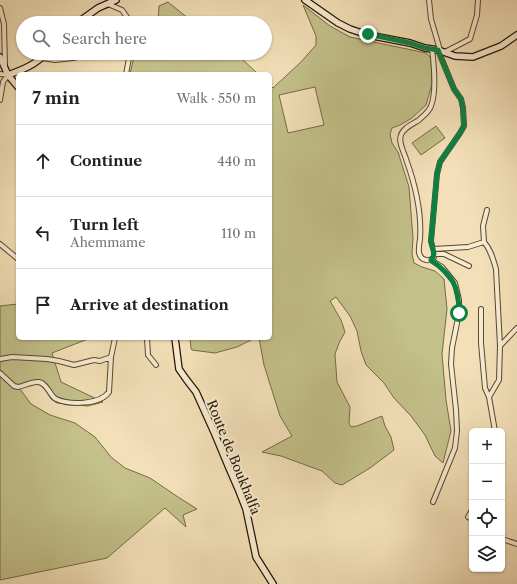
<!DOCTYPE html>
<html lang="en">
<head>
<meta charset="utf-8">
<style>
	body { margin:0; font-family:"Libre Caslon Text",serif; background:#f6f6f6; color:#222 }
	.controls { position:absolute; right:12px; bottom:12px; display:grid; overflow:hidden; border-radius:6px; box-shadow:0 1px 3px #0004 }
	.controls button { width:36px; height:36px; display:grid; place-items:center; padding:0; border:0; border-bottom:1px solid #e0e0e0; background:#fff; color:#222; font:20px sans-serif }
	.stop { position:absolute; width:12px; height:12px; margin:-9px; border:3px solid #0b8043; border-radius:50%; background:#fff }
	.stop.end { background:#0b8043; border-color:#fff; box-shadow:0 1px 4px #0008 }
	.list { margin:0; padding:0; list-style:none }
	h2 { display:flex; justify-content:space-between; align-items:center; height:52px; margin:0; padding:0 16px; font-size:17px }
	h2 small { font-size:13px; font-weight:400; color:#767676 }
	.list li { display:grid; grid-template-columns:26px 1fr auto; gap:12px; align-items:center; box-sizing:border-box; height:72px; padding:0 16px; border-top:1px solid #e0e0e0 }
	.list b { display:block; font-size:15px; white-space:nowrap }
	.list p { margin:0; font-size:13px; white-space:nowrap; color:#767676 }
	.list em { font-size:13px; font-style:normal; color:#767676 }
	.icon { flex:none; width:22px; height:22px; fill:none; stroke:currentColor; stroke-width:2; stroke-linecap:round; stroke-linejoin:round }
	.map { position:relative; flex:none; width:517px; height:584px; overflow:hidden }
	.search { position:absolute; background:#fff; box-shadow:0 1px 3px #0004; left:16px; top:16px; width:256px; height:44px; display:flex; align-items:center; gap:10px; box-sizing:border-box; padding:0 14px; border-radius:22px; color:#767676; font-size:15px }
	.panel { position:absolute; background:#fff; box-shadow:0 1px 3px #0004; left:16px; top:72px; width:256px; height:268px; border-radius:6px }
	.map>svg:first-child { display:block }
	.green { fill:#c3c08a; stroke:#746a46; fill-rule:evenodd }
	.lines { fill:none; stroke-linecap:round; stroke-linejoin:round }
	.street-casing { stroke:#594730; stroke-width:6 }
	.secondary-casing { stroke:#261403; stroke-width:8 }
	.street { stroke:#f7ebd1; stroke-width:4 }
	.secondary { stroke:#f7ebd1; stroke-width:5.5 }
	.route { stroke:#0b8043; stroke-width:5 }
	.labels { text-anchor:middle; stroke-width:4; stroke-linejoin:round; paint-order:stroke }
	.street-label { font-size:13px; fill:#261403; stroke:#f7ebd1 }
</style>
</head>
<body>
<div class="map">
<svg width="517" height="584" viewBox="0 0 517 584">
	<rect width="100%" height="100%" fill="#f3e0b8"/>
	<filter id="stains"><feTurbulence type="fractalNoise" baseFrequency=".005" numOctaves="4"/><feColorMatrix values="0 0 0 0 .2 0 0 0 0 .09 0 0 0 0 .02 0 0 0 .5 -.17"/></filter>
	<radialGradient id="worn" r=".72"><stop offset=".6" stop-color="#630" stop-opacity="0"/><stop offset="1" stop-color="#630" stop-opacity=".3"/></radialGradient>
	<path class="green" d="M168 2 194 23H158L159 6Z
		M303 5 330 26 350 37 426 53 431 58 432 84 426 105 412 118 400 125 392 128 390 134 392 143 398 152 409 187 413 238 412 254 414 263 422 267 435 271 444 279 447 309 442 354 446 400 451 431 443 463 435 456 425 435 411 416 394 398 384 383 366 365 361 351 357 331 350 316 336 297 330 301 341 320 345 332 339 343 335 354 337 382 350 407 349 423 351 427 357 426 382 416 385 426 391 437 394 450 370 468 342 485 335 483 322 471 281 456 262 452 292 436 280 416 264 365 259 338H270V85L273 88 301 62 316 45V36ZM315 87 324 125 288 133 279 95Z
		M133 53H232L241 58 258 74H130L133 61Z
		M436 126 445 138 421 155 412 143Z
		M18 304V338H88V339L52 353 61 382 103 402 88 406 57 403 51 399 44 388 38 384 30 385 20 389 31 404 50 415 75 423 95 437 111 457 125 468 150 478 178 497 197 509 183 515 186 527 165 508 107 558 0 580V306Z
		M190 338H255L237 347 215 353 192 350 191 348Z"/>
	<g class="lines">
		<defs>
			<path id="street" d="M429 0 431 19 440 50
				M108 4 122 10 131 23
				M0 8 4 24 5 66
				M432 49C434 65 437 91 431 106 429 112 423 116 419 120 413 124 403 128 401 135 398 142 404 152 406 159 415 184 422 211 420 239 419 246 416 258 426 260 429 261 431 260 434 257 435 251 432 247 431 241L437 174 440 162 460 133 464 126 463 108 461 99 454 89 438 50
				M445 52 470 39 477 15 478 0
				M42 58 55 60 73 58 93 53
				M0 74 8 75 3 82 0 100
				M126 74 130 53
				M484 242 483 226 487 210
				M0 244 18 259
				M434 249 468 247 484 242C491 250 493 259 496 269L500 346 499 380 489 397
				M434 254H444L469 266
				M431 260 442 267 455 283 459 300V313L452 348 451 364 456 410 457 431 455 448 433 502
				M481 309V343L485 388 489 397 495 431
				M147 338 148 355 156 365
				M500 346 517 328
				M0 359 12 357 47 359 59 361 74 365 94 360 100 361 111 357
				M0 373 14 386 18 387C24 386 32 381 39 382 48 384 49 395 56 399 69 405 100 405 109 392L111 357 115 338
				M472 510 468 517 472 519
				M502 539 517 544"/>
			<path id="secondary" d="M305 0 338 23 350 29 368 35 410 43 425 48 438 50 455 56 473 57 501 46 517 35
				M77 23 98 8 116 0
				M0 57 8 75 18 87
				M8 75C22 70 37 64 46 53
				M175 338 179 369 186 379 196 392 214 432 229 468 239 491 246 509 256 557 273 584"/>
		</defs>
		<use href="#street" class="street-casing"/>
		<use href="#secondary" class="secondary-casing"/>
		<use href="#street" class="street"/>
		<use href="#secondary" class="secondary"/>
	</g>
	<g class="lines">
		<path class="route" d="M368 34 410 43 425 48 438 50 454 89 461 99 463 108 464 126 460 133 440 162 437 174 431 241C432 248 437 254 431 260 453 276 459 286 459 313"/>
	</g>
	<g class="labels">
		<g class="street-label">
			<text transform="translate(234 457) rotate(68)" y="5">Route de Boukhalfa</text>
		</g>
	</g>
	<rect width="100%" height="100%" filter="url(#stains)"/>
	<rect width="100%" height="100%" fill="url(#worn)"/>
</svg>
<div class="controls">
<button>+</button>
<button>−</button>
<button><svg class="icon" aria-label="locate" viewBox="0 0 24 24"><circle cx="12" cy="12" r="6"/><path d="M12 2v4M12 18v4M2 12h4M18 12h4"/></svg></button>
<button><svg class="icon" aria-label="layers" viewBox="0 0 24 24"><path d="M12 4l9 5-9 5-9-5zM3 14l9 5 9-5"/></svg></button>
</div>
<div class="stop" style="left:459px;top:313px"></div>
<div class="stop end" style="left:368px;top:34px"></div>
<div class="search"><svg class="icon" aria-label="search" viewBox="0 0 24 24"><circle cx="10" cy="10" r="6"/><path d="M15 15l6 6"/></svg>Search here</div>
<section class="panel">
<h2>7 min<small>Walk · 550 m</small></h2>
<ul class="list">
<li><svg class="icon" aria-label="ahead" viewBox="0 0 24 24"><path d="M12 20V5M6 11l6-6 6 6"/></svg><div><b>Continue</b></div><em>440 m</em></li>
<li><svg class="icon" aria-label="left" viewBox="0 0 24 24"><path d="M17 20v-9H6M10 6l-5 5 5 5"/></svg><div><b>Turn left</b><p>Ahemmame</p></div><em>110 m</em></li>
<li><svg class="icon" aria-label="arrive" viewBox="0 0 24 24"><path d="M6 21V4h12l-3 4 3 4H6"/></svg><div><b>Arrive at destination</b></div></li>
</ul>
</section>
</div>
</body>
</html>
